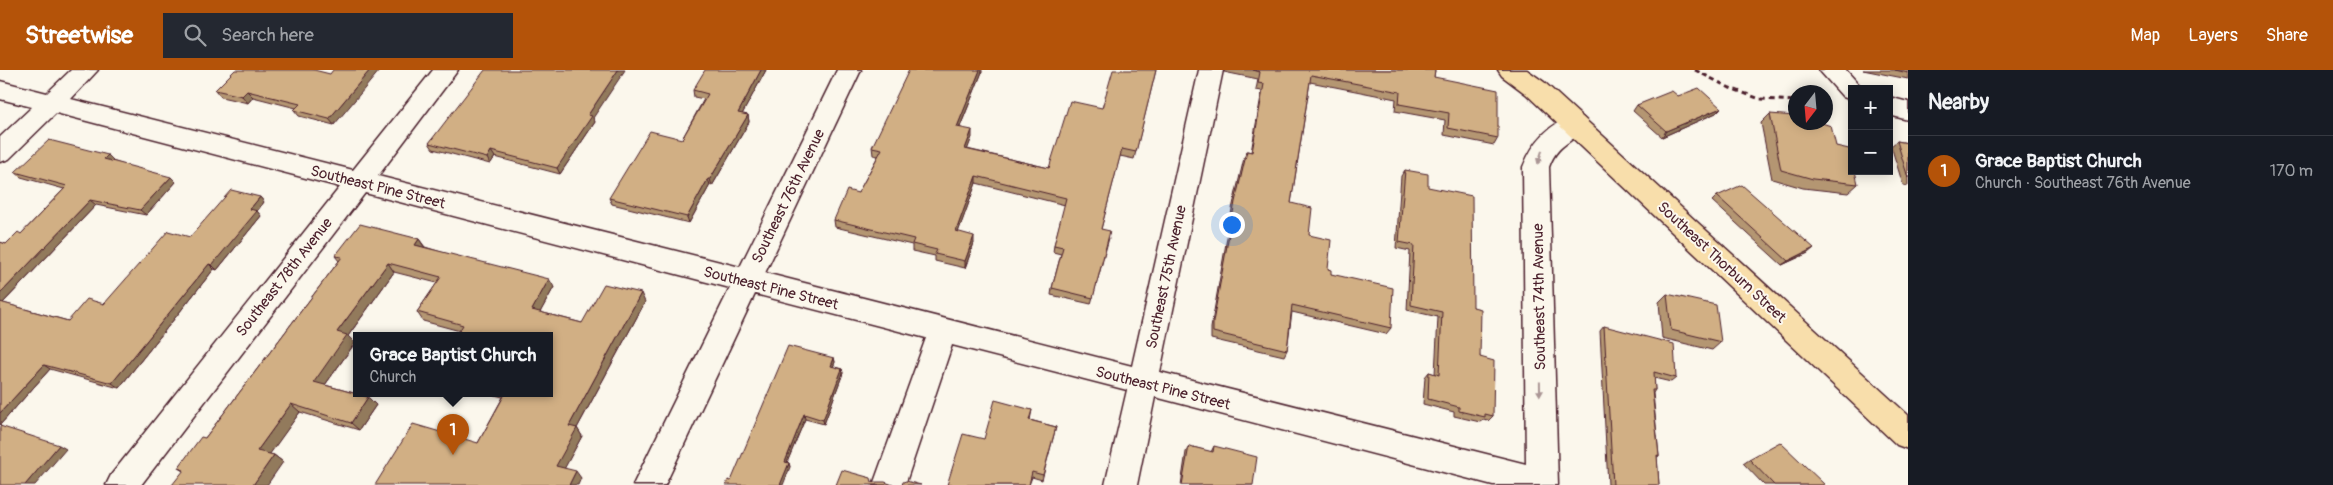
<!DOCTYPE html>
<html lang="en">
<head>
<meta charset="utf-8">
<style>
	body { margin:0; font-family:Pangolin,sans-serif; background:#242831; color:#f1f3f6 }
	.controls { position:absolute; right:15px; top:15px; display:grid; overflow:hidden; border-radius:0px; box-shadow:0 2px 12px #0003 }
	.controls button { width:45px; height:45px; display:grid; place-items:center; padding:0; border:0; border-bottom:1px solid #363941; background:#171b24; color:#f1f3f6; font:25px sans-serif }
	.compass { position:absolute; left:1788px; top:15px; width:45px; height:45px; border-radius:50%; background:#171b24; box-shadow:0 2px 12px #0003; rotate:196deg }
	.you { position:absolute; left:1231px; top:154px; width:18px; height:18px; margin:-12px; border:4px solid #fff; border-radius:50%; background:#1a73e8; box-shadow:0 0 0 8px #1a73e833 }
	.badge { display:grid; place-items:center; width:32px; height:32px; border-radius:50%; background:#b45309; color:#fff; font-size:16px; font-weight:700 }
	.pin { position:absolute; translate:-50% -41px; filter:drop-shadow(0 1px 2px #0008) }
	.pin::after { content:''; position:absolute; top:26px; width:18px; height:15px; background:inherit; clip-path:polygon(0 0,100% 0,50% 100%) }
	.popup { position:absolute; left:353px; top:262px; width:200px; height:65px; box-sizing:border-box; display:grid; place-content:center; border-radius:0px; background:#171b24; filter:drop-shadow(0 1px 4px #0005); font-size:16px; white-space:nowrap; color:#9ea1a6 }
	.popup b { font-size:19px; color:#f1f3f6 }
	.popup::after { content:''; position:absolute; left:50%; top:100%; margin-left:-10px; border:10px solid transparent; border-top-color:#171b24 }
	.list { margin:0; padding:0; list-style:none }
	h2 { display:flex; justify-content:space-between; align-items:center; height:65px; margin:0; padding:0 20px; font-size:21px }
	h2 small { font-size:16px; font-weight:400; color:#9ea1a6 }
	.list li { display:grid; grid-template-columns:32px 1fr auto; gap:15px; align-items:center; box-sizing:border-box; height:70px; padding:0 20px; border-top:1px solid #363941 }
	.list b { display:block; font-size:19px; white-space:nowrap }
	.list p { margin:0; font-size:16px; white-space:nowrap; color:#9ea1a6 }
	.list em { font-size:16px; font-style:normal; color:#9ea1a6 }
	.icon { flex:none; width:28px; height:28px; fill:none; stroke:currentColor; stroke-width:2; stroke-linecap:round; stroke-linejoin:round }
	.map { position:relative; flex:none; width:1908px; height:415px; overflow:hidden }
	header { display:flex; align-items:center; gap:30px; box-sizing:border-box; height:70px; padding:0 25px; background:#b45309; color:#fff }
	header strong { font-size:24px }
	nav { display:flex; gap:28px; margin-inline-start:auto; font-size:18px }
	.search { width:350px; height:45px; background:#242831; display:flex; align-items:center; gap:12px; box-sizing:border-box; padding:0 18px; border-radius:0px; color:#9ea1a6; font-size:19px }
	main { display:flex }
	aside { flex:1; background:#171b24 }
	.map>svg:first-child { display:block }
	.lines { fill:none; stroke-linecap:round; stroke-linejoin:round }
	.minor-casing { stroke:#4a1f2b; stroke-width:3 }
	.major-casing { stroke:#4a1f2b; stroke-width:3 }
	.path { stroke:#4a1f2b; stroke-width:3; stroke-dasharray:5 4; stroke-linecap:butt }
	.minor { fill:#fbf7ec; fill-rule:evenodd }
	.major { fill:#f8deab; fill-rule:evenodd }
	.wall { fill:#b49672; stroke:#4a1f2b }
	.shaded-wall { fill:#927a5c; stroke:#4a1f2b }
	.building { fill:#d1af84; stroke:#4a1f2b }
	.oneway { fill:#ab9695 }
	.labels { text-anchor:middle; stroke-width:4; stroke-linejoin:round; paint-order:stroke }
	.street-label { font-size:15px; fill:#4a1f2b; stroke:#fbf7ec }
</style>
</head>
<body>
<header>
<strong>Streetwise</strong>
<div class="search"><svg class="icon" aria-label="search" viewBox="0 0 24 24"><circle cx="10" cy="10" r="6"/><path d="M15 15l6 6"/></svg>Search here</div>
<nav><a>Map</a><a>Layers</a><a>Share</a></nav>
</header>
<main>
<div class="map">
<svg width="1908" height="415" viewBox="0 0 1908 415">
	<rect width="100%" height="100%" fill="#fbf7ec"/>
	<filter id="ink" filterUnits="userSpaceOnUse"><feTurbulence type="fractalNoise" baseFrequency=".02" numOctaves="2"/><feDisplacementMap in="SourceGraphic" scale="10" xChannelSelector="R" yChannelSelector="G"/><feConvolveMatrix kernelMatrix="1 2 1 2 8 2 1 2 1" color-interpolation-filters="sRGB"/></filter>
	<g filter="url(#ink)">
		<g class="lines">
			<defs>
				<path id="minor" d="M71 0H98L71 29 353 100 433 0H458L378 106 740 197 837 0H861L765 203 1132 296 1199 0H1223L1160 302 1526 394 1523 97C1533 72 1548 54 1574 46L1583 48 1586 55C1576 73 1558 71 1549 97L1558 415H1493L1155 327 1137 415H1105L1127 320 952 275 905 415H873L926 268 755 224 665 415H633L730 218 365 123 141 415H106L111 405 340 117 56 43 9 89 0 92V67L32 37 0 29V11L47 23Z
					M1819 0H1846L1863 19H1852V30L1843 27Z
					M1889 27 1908 32V50L1889 45Z"/>
				<path id="major" d="M1498 0H1527L1544 12 1908 345V379L1897 375 1526 24 1502 6Z"/>
			</defs>
			<use href="#minor" class="minor-casing"/>
			<use href="#major" class="major-casing"/>
			<path class="path" d="M1695 0 1730 18 1760 29 1796 31"/>
			<use href="#minor" class="minor"/>
			<use href="#major" class="major"/>
		</g>
		<path class="wall" d="M314 0 334 55 299 46 294 40 296 38 253 27 248 33 221 27 215 20Z
			M766 0 742 44 748 45 749 52 712 116 710 115 689 153 612 134 609 128 682 69 704 29 694 27 693 20Z
			M1156 0 1134 89 1120 86 1101 159 1109 168 1091 234 1051 225 1052 218 1061 184 1053 182 1054 175 1065 135 976 113 958 162 974 173 965 198 935 191V186L912 181V175L835 157 834 150 858 123 878 86 873 85 872 77 982 2 960 57 972 67 967 79 1049 98 1102 38Z
			M1224 0H1435L1434 7 1498 68 1494 75 1444 65 1445 50 1395 41 1396 29 1310 12 1291 133 1331 204 1391 258 1386 264 1292 242 1287 280 1284 286 1211 269V258L1232 139 1244 88 1247 81 1251 82 1262 21 1256 20 1258 9 1224 2Z
			M1863 0H1908V9Z
			M1678 26 1721 38 1716 43 1662 67 1633 41 1637 35Z
			M1770 44 1836 76 1858 114 1848 123 1803 118 1772 109 1761 53Z
			M593 48 595 52 560 104 495 87 490 94 433 79 429 73Z
			M1897 71 1908 73V116L1903 115 1891 76Z
			M113 90 112 91 176 112 146 145 96 135 3 233 68 251 104 234 190 167 260 127 264 132 257 141 261 146 217 200 214 199 119 318 50 299 0 355V172L6 174 21 164 64 119 21 107 15 102Z
			M1405 100 1428 117 1473 237 1480 287 1493 346 1488 351 1483 350 1480 352 1454 346V342L1423 334 1425 307 1429 302 1435 304 1438 247 1407 240 1410 181 1396 178 1401 106Z
			M1717 126 1808 183 1782 195 1712 131Z
			M419 169 425 177 554 217 540 242 582 253 645 232 577 358 582 366 564 398 581 408 478 373 503 327 490 324H549L460 261 423 251 417 242 437 213 394 202 348 266 355 273 325 315 368 327 376 335 359 360 300 342 269 384 274 385 283 392 183 401 178 398 205 368 339 191 335 186Z
			M1667 224 1721 272 1712 280 1662 268 1659 232Z
			M1604 256 1676 308 1671 312 1654 308 1655 320 1653 323 1659 386 1657 387 1659 415H1608L1600 261Z
			M834 288 835 292 833 297 842 299 843 303 824 354 805 349 787 392 789 393 790 397 731 411Z
			M1032 340 1030 350 1056 357 1042 410 1032 407 1029 415H947L984 369Z
			M1189 376 1211 382 1214 376 1253 415H1181L1186 382Z
			M1749 389 1825 415H1764L1743 393Z"/>
		<path class="shaded-wall" d="M370 0H380L334 55 329 49Z
			M618 0H625L593 48 595 52 560 104 557 98 588 45Z
			M761 0H766L739 50 738 43Z
			M980 0H982V2L957 64V57Z
			M247 21 253 27 248 33 242 26Z
			M1721 38 1716 43 1662 67 1666 61Z
			M748 45 749 52 712 116 710 109Z
			M972 60V67L965 86V79Z
			M491 81 495 87 490 94 487 88Z
			M108 85 113 90 109 94 104 89Z
			M976 106V113L956 168V161Z
			M171 107 176 112 146 145 140 140Z
			M708 109 710 115 689 153 687 147Z
			M260 127 264 132 257 141 261 146 217 200 212 195 250 139Z
			M90 130 96 135 1 235H0V224Z
			M974 166V173L965 198V191Z
			M419 169 425 178 415 175Z
			M1814 178 1808 183 1782 195 1788 191Z
			M388 193 394 202 348 266 355 273 322 319 314 312 337 262Z
			M209 194 214 199 119 318 112 313Z
			M549 209 554 217 537 248 532 240Z
			M641 223 645 232 577 358 582 366 562 403 556 396 569 356Z
			M834 288 835 292 832 300 831 296Z
			M44 295 50 299 0 355V343Z
			M842 299 843 303 824 354 823 350Z
			M368 327 376 335 359 360 351 353Z
			M291 334 300 342 267 388 257 381Z
			M804 344 805 349 786 395 785 392Z
			M59 375 66 379 35 415H25Z
			M274 385 283 392 267 415H253Z
			M789 393 790 397 783 415H780Z
			M576 401 581 408 578 415H569Z"/>
		<path class="building" d="M235 0H314L330 4 333 0H370L329 49 294 40 300 34 247 21 242 26 215 20Z
			M485 0H618L588 45 592 46 557 98 491 81 487 88 429 73Z
			M705 0H761L738 43 748 45 710 109H708L687 147 609 128 650 61 682 69 708 24 693 20Z
			M909 0H980L957 57 972 60 965 79 1049 98 1070 31 1102 38 1113 0H1156L1136 82 1122 79 1101 159 1110 161 1093 228 1052 218 1063 177 1054 175 1066 128 976 106 956 161 974 166 965 191 935 184 937 180 912 174 914 169 834 150 847 120 858 123 882 79 872 77Z
			M1253 0H1435L1434 7 1498 20V68L1448 58 1449 43 1399 34 1400 22 1311 5 1291 133 1312 138 1309 165 1331 170 1328 199 1331 200V204L1393 218 1391 258 1292 235 1287 280 1213 262V252L1235 132 1247 81 1252 82 1264 14 1258 13 1260 2Z
			M1895 0H1908V3Z
			M1699 18 1721 38 1666 61 1637 35 1672 21 1678 26Z
			M1770 44 1795 46 1796 52H1819L1831 56 1836 76 1849 79 1852 89V101H1855L1858 114 1813 109 1781 100Z
			M49 70 108 85 104 89 171 107 140 140 90 130 0 224V172L6 174 18 162 21 164 67 116 15 102Z
			M1897 71 1908 73V108Z
			M1405 100 1428 104V117L1472 126 1473 237 1481 239 1480 287 1494 291 1493 346 1485 344V347L1459 341V337L1428 329 1429 302 1439 305 1442 242 1411 235 1414 175 1399 172Z
			M1742 115 1814 178 1788 191 1717 126Z
			M231 120 260 127 250 139 257 141 212 195 209 194 112 313 44 295 0 343V232L68 251 87 229 104 234 168 161 190 167Z
			M360 154 419 169 415 175 549 209 532 240 582 253 604 214 641 223 569 356 577 358 556 396 576 401 569 415H375L413 354 478 373 505 324H549V266H456L463 255 417 242 441 207 388 193 337 262 347 265 314 312 368 327 351 353 291 334 257 381 274 385 253 415H172L184 400 178 398 201 367 205 368 342 187 335 186Z
			M1667 224 1716 235 1721 272 1671 260Z
			M1604 256 1674 274 1676 308 1654 302 1655 320H1652L1659 386 1657 385 1659 415H1613Z
			M788 276 834 288 831 296 842 299 823 350 804 344 785 392 789 393 780 415H726L728 410 731 411Z
			M995 330 1032 340 1029 350 1056 357 1043 405 1032 402 1029 415H947L963 364 984 369Z
			M0 356 59 375 25 415H0Z
			M1780 372 1825 415H1774L1749 389Z
			M1189 376 1213 382 1214 376 1257 387 1253 415H1182Z
			M842 400 871 408 872 412H885L893 415H836Z
			M906 411 921 415H902L903 412Z"/>
		<defs><path id="oneway-solid" d="M-6-.8H1V-3.2L6.5 0L1 3.2V.8H-6Z" transform="scale(1.25)"/></defs>
		<g class="oneway">
			<use href="#oneway-solid" transform="translate(1540 87) rotate(108)"/>
			<use href="#oneway-solid" transform="translate(1540 319) rotate(89)"/>
		</g>
	</g>
	<g class="labels">
		<g class="street-label">
			<text transform="translate(378 117) rotate(14)" y="5">Southeast Pine Street</text>
			<text transform="translate(788 126) rotate(-64)" y="5">Southeast 76th Avenue</text>
			<text transform="translate(1722 192) rotate(43)" y="5">Southeast Thorburn Street</text>
			<text transform="translate(284 207) rotate(-52)" y="5">Southeast 78th Avenue</text>
			<text transform="translate(1166 207) rotate(-78)" y="5">Southeast 75th Avenue</text>
			<text transform="translate(771 218) rotate(14)" y="5">Southeast Pine Street</text>
			<text transform="translate(1539 227) rotate(-91)" y="5">Southeast 74th Avenue</text>
			<text transform="translate(1163 318) rotate(14)" y="5">Southeast Pine Street</text>
		</g>
	</g>
</svg>
<div class="controls">
<button>+</button>
<button>−</button>
</div>
<svg class="compass" viewBox="-18 -18 36 36"><path d="M0-13l5 13h-10z" fill="#e53935"/><path d="M0 13l5-13h-10z" fill="#9ea1a6"/></svg>
<div class="you"></div>
<div class="pin badge" style="left:453px;top:385px">1</div>
<div class="popup"><b>Grace Baptist Church</b>Church</div>
</div>
<aside>
<h2>Nearby<small></small></h2>
<ul class="list">
<li><span class="badge">1</span><div><b>Grace Baptist Church</b><p>Church · Southeast 76th Avenue</p></div><em>170 m</em></li>
</ul>
</aside>
</main>
</body>
</html>
